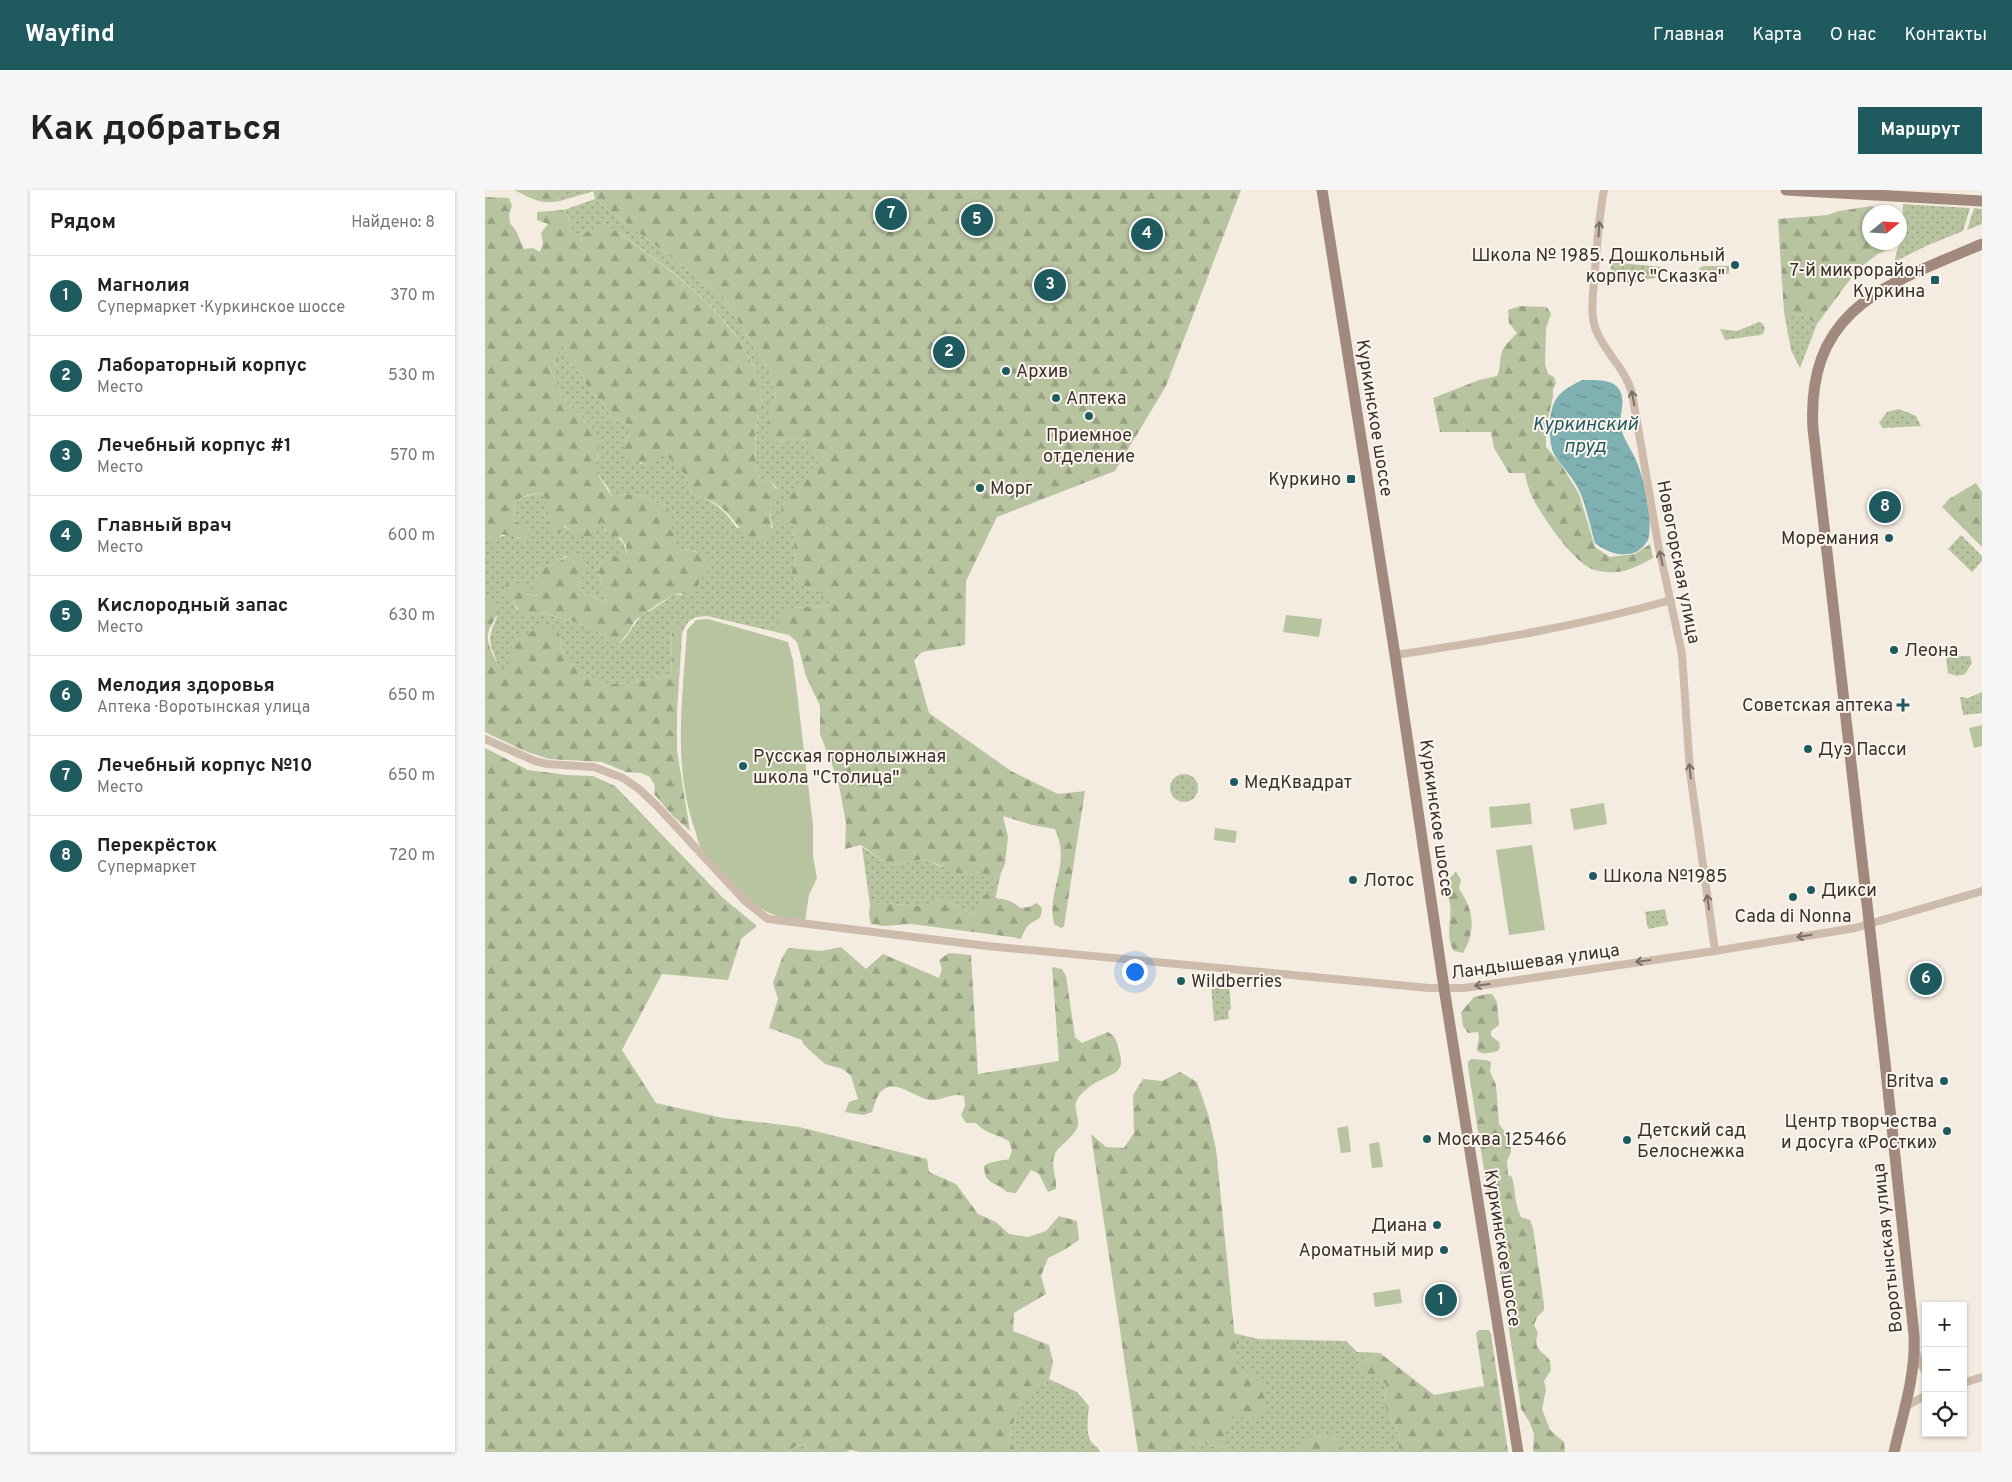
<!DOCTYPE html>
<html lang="ru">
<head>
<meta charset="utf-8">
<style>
	body { margin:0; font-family:Overpass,sans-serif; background:#f6f6f6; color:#222 }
	.controls { position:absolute; right:15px; bottom:15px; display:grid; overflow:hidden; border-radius:0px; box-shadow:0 1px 4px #0004 }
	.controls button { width:45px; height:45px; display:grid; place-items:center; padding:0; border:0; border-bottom:1px solid #e0e0e0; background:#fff; color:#222; font:25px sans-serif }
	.compass { position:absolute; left:1377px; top:15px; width:45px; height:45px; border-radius:50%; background:#fff; box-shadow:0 1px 4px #0004; rotate:72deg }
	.you { position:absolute; left:649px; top:781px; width:18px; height:18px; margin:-12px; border:4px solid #fff; border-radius:50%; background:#1a73e8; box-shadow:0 0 0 8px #1a73e833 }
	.badge { display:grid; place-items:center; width:32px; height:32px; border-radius:50%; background:#1f5a5e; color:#fff; font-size:16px; font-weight:700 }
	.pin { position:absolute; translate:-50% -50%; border:2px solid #fff; box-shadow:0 1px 5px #0006 }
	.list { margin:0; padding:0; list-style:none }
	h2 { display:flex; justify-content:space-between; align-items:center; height:65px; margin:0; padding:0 20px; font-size:21px }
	h2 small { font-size:16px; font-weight:400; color:#767676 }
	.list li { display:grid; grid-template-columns:32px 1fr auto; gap:15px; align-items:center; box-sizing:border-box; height:80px; padding:0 20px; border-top:1px solid #e0e0e0 }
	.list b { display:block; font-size:19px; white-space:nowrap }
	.list p { margin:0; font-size:16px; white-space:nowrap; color:#767676 }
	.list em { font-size:16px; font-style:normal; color:#767676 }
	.icon { flex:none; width:28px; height:28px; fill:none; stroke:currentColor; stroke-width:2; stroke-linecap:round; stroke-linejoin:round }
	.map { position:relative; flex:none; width:1497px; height:1262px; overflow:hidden; border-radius:0px }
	header { display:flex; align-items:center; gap:30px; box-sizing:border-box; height:70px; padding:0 25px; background:#1f5a5e; color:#fff }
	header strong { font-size:24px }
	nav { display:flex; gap:28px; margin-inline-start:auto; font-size:18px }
	.intro { display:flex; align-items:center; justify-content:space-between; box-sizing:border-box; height:120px; padding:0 30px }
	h1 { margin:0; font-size:35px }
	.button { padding:12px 22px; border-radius:0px; background:#1f5a5e; color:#fff; font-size:18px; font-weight:700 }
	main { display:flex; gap:30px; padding:0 30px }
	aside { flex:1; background:#fff; border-radius:0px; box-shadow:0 1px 4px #0004 }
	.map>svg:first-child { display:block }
	.green { fill:url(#green-dots) }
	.forest { fill:url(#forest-firs) }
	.pitch { fill:#b8c4a0 }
	.water { fill:url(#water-ripples) }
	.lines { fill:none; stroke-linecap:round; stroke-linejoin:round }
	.street { stroke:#cdbbac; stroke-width:8 }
	.secondary { stroke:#a18a7d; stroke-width:11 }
	.oneway { stroke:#7d6f65 }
	.poi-dot { fill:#1f5a5e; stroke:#fbf5ee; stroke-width:2 }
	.labels { text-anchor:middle; stroke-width:4; stroke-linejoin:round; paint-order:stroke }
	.poi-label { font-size:18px; fill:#3b302b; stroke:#fbf5ee; text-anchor:start }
	.street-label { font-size:18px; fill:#3b302b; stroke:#fbf5ee }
	.water-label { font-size:19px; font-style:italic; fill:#1f5a5e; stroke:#fbf5ee }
</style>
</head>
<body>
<header>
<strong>Wayfind</strong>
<nav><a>Главная</a><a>Карта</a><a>О нас</a><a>Контакты</a></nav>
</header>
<div class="intro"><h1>Как добраться</h1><a class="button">Маршрут</a></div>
<main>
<aside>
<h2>Рядом<small>Найдено: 8</small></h2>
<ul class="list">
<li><span class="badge">1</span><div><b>Магнолия</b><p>Супермаркет · Куркинское шоссе</p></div><em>370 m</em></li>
<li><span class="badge">2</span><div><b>Лабораторный корпус</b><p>Место</p></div><em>530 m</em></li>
<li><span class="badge">3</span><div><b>Лечебный корпус #1</b><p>Место</p></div><em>570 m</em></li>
<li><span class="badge">4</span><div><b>Главный врач</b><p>Место</p></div><em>600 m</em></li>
<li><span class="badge">5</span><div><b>Кислородный запас</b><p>Место</p></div><em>630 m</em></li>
<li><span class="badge">6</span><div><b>Мелодия здоровья</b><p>Аптека · Воротынская улица</p></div><em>650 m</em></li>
<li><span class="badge">7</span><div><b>Лечебный корпус №10</b><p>Место</p></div><em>650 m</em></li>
<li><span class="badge">8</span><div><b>Перекрёсток</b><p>Супермаркет</p></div><em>720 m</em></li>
</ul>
</aside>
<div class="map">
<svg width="1497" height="1262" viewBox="0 0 1497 1262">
	<defs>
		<pattern id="green-dots" width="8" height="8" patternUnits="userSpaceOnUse" patternTransform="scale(1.25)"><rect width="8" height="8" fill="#b8c4a0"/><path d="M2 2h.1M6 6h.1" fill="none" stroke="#97a083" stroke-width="1.8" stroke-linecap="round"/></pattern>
		<pattern id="forest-firs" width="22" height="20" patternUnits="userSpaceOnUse" patternTransform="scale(1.25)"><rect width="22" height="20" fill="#b8c4a0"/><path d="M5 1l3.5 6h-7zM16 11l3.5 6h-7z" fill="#97a083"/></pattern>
		<pattern id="water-ripples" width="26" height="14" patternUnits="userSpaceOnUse" patternTransform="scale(1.25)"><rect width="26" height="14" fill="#7fb0b2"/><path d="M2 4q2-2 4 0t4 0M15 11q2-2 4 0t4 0" fill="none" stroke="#699091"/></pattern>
	</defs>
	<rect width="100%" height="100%" fill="#f4ebe1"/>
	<path class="green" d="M72 0H108L109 1 75 11Z
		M110 9 239 108 287 186 291 206 284 224 293 253 308 248 323 250 334 273 321 286 291 333H308L310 374 306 384 313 393 352 410 340 416 305 418 297 436 304 445 222 426C206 427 203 429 197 444L189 433C184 450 188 467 186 485L144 493 117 494 81 471 75 447 28 451 26 474 19 479H14C6 452 0 454 12 427L6 411 0 413V348L2 351 25 344 34 349 38 334 29 331C24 310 39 305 57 303L63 312V332C89 338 90 350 117 331L120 341C134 347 140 350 142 366H123L115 372 114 382 121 412C110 410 106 404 96 400L95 391 101 373 80 366 73 372 55 378 52 387 53 406 43 404 38 396 27 410 32 419 47 426 56 423 84 430 111 440 125 453H135L141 447 157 424 165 421 188 405H197L213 362 194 359 189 351 181 315C171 314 164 308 155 305 145 302 136 306 127 307L123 298 111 282V273L113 264 107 238 78 209 66 180 73 173V154L82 159 83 168 87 177 95 182 104 200 118 213 128 230 139 232 146 238C143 249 138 254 140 266L149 268 156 274 180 264 195 277 201 285 207 304C230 312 238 318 252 338H288C283 324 288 312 292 298L285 291 276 290C267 275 271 240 273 223 274 216 278 211 278 204 277 193 273 185 268 175 239 114 178 74 124 36L114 34C106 41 99 45 88 44L83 26 79 20Z
		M1418 14 1485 18 1478 41 1441 56 1409 72 1417 43Z
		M1489 18 1497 19V34L1482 40Z
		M1126 72 1176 77 1177 86 1147 93 1125 91Z
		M1299 122 1317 125 1332 134 1315 178 1306 160Z
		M1274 132 1277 133 1280 138 1278 144 1275 145 1240 150 1235 139 1252 141Z
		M1414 219 1431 226 1436 236 1398 238 1394 233 1402 222Z
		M1476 345 1497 366V371L1487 382 1463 359Z
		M1485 466 1487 473 1480 484 1472 486 1463 483 1461 467Z
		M1497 502V523L1478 525 1475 507 1483 508Z
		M685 598a14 14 0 1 1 28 0a14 14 0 1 1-28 0Z
		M377 657 400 672 409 675 438 669 455 676 508 688 516 683 510 709 493 717 489 725 457 708 440 716 395 713 385 715Z
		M1180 719 1183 735 1163 739 1160 722Z
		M726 795H744L746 818 743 822 744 829 729 831Z
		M748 1143 773 1149 861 1151 872 1162 895 1163 873 1174 877 1182 885 1185 901 1194 899 1214 915 1247 913 1262H861L847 1246 828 1247 811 1262H694L705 1252 741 1258V1240L748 1223 753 1180Z
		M564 1189 592 1202 604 1216C603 1227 600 1243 607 1253 611 1257 613 1256 615 1262H532L524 1249C533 1216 532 1206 564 1189Z
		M320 1255 324 1262H303L311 1256Z"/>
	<path class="forest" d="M29 0H72L75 11C55 15 46 8 29 0Z
		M108 0H756L681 196 630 281 512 327 481 391 480 455 437 462 429 470 444 523 526 581 573 604 600 601 579 736 576 738 569 734C561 699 587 677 570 639L547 635 518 626 523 647 520 674 516 683 508 688 481 685 438 669 409 675 400 672 376 655 360 659 361 633 353 590 335 544V516L321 486 312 452 304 445 297 436 296 427 305 418 340 416 351 410 313 393 306 384 310 374 308 333H290L306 300 334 273 323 250 308 248 293 253 282 248 284 224 291 206 287 186 239 108 110 9Z
		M0 7 24 8 27 16 24 25 25 33 31 41 39 59 48 58 55 62 58 53 56 43 63 34 52 30V22L79 20 83 26 88 44C99 45 106 41 114 33L124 36C178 75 239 114 269 177 274 186 278 194 278 205 278 210 275 215 274 220 270 236 267 276 276 290L285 291 296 305C293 310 289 314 287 319 283 328 288 338 287 348 258 355 256 335 239 320 230 311 218 308 207 304L201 285 180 264 165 275C155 274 149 269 139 266 138 254 143 249 146 238L139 232 128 230 118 213 104 200 95 182 87 177 83 168 82 159 73 155V173L66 180 78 209 107 238 112 246 114 255 111 273V282L127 307C136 306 145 302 155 305 164 308 171 314 181 315 190 328 185 345 194 359 212 362 227 362 223 385L215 389C210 410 203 401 189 405 185 405 152 428 150 431 145 439 142 446 134 453H125L111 440 84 430 57 423 47 426H38L27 410 19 405 20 395 29 392 38 396 43 404 52 406V387L55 378 73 372 89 362 97 365 101 374 95 391 96 400C106 404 110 410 121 412L114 382 115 372 123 366H142L141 356 136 348C124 347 121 343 117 332L110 337 111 345 103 349C95 342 87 342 79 336L74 344 65 341C61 327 66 315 57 303 39 304 24 310 29 331L38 334 44 341V350C33 349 27 344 16 345L11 354 2 351 0 348Z
		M1387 16 1397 22H1384V52L1409 53V57L1393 64 1373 79 1332 134 1317 125 1299 122 1293 29 1343 25 1354 21Z
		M1035 116 1062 117 1066 124 1061 138 1060 174 1063 184 1069 187 1071 193 1068 199V206L1061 238V257L1075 273 1094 304 1110 357 1125 367 1150 364 1165 354 1168 368C1148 379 1134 386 1110 380 1090 376 1052 320 1045 302 1043 296 1041 289 1040 283H1024L1009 258 1006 242H955L948 208 994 190 1012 186C1016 178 1014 170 1017 162 1019 155 1027 149 1032 143L1024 133 1023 120Z
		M1491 293 1497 302V357L1457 317 1464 309Z
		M6 410C18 429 7 427 3 444 1 455 11 469 14 479H19L25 474 28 451 55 437 71 438 75 447 81 471 117 494 144 493 186 485C188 467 184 450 189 432L197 444 192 522V561L205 641 187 625 169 604 170 596 165 587 156 583 141 582 117 572 64 569 40 561 0 542V413Z
		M0 558 43 580 82 585 108 586 130 596 238 708 272 736 256 749 243 790 177 784 137 860 171 913 238 928 314 937 442 969 444 982 471 994 493 1024 511 1032 524 1044 543 1047 561 1041 574 1026 592 1031 594 1050 579 1060 563 1068 556 1086 561 1104 529 1123 528 1141 564 1155 568 1172 564 1189C532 1207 533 1216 524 1249L532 1262H375L366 1260 361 1262H324L320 1255 311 1256 303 1262H0Z
		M971 682 976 690 974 699C989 719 991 742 978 763L969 761C957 743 973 719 960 701L961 692Z
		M502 704C515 712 523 706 535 718L544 717 552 713 557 718C556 731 553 728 545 734 540 738 538 744 536 749L527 747 426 734 399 736 386 734 384 725 385 715 395 713 440 716 457 708 489 725 493 717 494 708Z
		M356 757 381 779 398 764 454 788 457 779 454 770 464 763 486 765 493 884 574 871 567 777 577 779 581 786 590 847 597 853 623 842C631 847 632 852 634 861 641 882 629 883 614 891 606 895 598 901 593 908 587 918 594 925 593 935 591 946 573 956 570 964 565 975 572 987 571 999L563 1002 554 984 546 980 531 1003 522 1002C510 991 500 996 499 976 507 970 515 972 524 969L527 960 524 951C512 944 501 944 491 933H481L476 925 480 916 479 906C466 902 458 911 445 910 429 908 408 885 394 904 391 909 389 916 387 922L378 925 360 922 364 912 373 909 366 886 358 879 340 874 318 854 317 850 284 838 293 809 288 793 297 768 303 758 336 761Z
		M1002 804H1007L1012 812 1014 835 1006 841V846L1014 852 1015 857 1013 861C1006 863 998 865 992 861L994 846 993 842 983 843 978 836 976 822 989 807Z
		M987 869 1001 870 1006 872 1005 881 1011 895 1014 934 1025 949 1026 962 1022 971 1023 985 1027 987C1031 1000 1029 1014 1036 1027L1045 1030 1048 1038 1059 1115V1120L1052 1127 1049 1135 1053 1143C1047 1161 1058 1160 1065 1171L1066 1180 1059 1191 1061 1200 1057 1219 1065 1240 1079 1252 1080 1262H1048L1049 1244 1044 1231 1036 1219 1034 1204 983 877V872Z
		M695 882 712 892 723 924 731 959 753 1179 771 1185 780 1200 779 1218 765 1230 748 1223 741 1240 742 1258 705 1252 694 1262H653L606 944 621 957 639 958 649 943 648 905 658 889 677 891Z
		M994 1140H1004L1006 1144 1023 1262H913L915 1247 899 1214 901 1194 885 1185 877 1182 873 1174 895 1163 949 1205 999 1196 991 1143Z
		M847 1246 861 1262H811L828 1247Z"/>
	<path class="pitch" d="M1219 76H1244V83L1220 93 1214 78Z
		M801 425 837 429 834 447 798 442Z
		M223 429 303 452 308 470 328 635V666L332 688 324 705 320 731C283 728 272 718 246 692 237 682 223 672 217 661 214 655 212 647 210 640 187 576 198 506 202 440L211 430Z
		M1497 535V556L1489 558 1484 538Z
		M1045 613 1047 634 1006 638 1004 617Z
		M1119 613 1122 634 1089 640 1085 619Z
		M730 638 752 641 750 653 729 650Z
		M1047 655 1060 740 1024 745 1011 660Z
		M863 936 866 962 856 963 852 938Z
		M894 952 898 977 887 978 884 954Z
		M915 1099 917 1113 890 1117 888 1103Z"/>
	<path class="water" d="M1097 190C1106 190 1122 189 1130 195 1145 207 1132 226 1136 239 1140 253 1150 264 1154 278 1160 294 1167 329 1164 346 1163 353 1156 360 1149 363 1135 367 1121 362 1110 353 1105 336 1102 319 1095 302 1088 287 1077 277 1069 264 1063 251 1063 224 1070 211 1075 201 1087 195 1097 190Z"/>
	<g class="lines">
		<path class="street" d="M1119 0C1114 26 1112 53 1110 80 1109 99 1104 122 1111 140 1120 163 1140 178 1147 203L1173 354 1197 464 1205 582 1230 761
			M910 465C1003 451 1095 436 1186 410
			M0 549 50 571 62 574 109 577 138 588 154 599 172 616 260 711 283 729 502 756 944 798H979L1230 761 1370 738 1497 701
			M1431 1161 1434 1172 1441 1182
			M1478 1193 1497 1187
			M1420 1217 1441 1205"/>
		<path class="secondary" d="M837 0 910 465 959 798 1033 1262
			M1301 0 1497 11
			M1409 1262C1418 1223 1431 1185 1429 1145L1400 872 1328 239C1321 117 1403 94 1497 54"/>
	</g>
	<defs><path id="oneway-shaft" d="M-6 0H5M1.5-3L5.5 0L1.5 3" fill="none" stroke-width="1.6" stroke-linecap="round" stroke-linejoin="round" transform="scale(1.25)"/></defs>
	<g class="oneway">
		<use href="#oneway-shaft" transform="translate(1114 39) rotate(-86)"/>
		<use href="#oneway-shaft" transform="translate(1148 208) rotate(-101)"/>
		<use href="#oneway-shaft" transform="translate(1176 368) rotate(-103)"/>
		<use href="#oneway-shaft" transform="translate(1205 581) rotate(-96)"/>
		<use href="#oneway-shaft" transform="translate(1223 712) rotate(-98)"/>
		<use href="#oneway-shaft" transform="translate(1319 746) rotate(171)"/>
		<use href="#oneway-shaft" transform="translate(1158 771) rotate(172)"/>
		<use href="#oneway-shaft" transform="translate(997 795) rotate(172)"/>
	</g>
	<g class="poi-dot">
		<circle cx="1250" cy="75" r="5"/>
		<rect x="1445" y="85" width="10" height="10" rx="2.5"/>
		<circle cx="521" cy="181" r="5"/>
		<circle cx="571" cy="208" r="5"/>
		<circle cx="604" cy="226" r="5"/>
		<rect x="861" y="284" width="10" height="10" rx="2.5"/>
		<circle cx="495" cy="298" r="5"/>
		<circle cx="1404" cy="348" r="5"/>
		<circle cx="1409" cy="460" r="5"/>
		<path d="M1415.5 507.5h5v5h5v5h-5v5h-5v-5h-5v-5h5z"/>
		<circle cx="1323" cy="559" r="5"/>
		<circle cx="258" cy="576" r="5"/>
		<circle cx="749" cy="592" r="5"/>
		<circle cx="1108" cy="686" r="5"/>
		<circle cx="868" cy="690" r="5"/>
		<circle cx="1326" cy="700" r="5"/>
		<circle cx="1308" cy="707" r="5"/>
		<circle cx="696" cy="791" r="5"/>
		<circle cx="1459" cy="891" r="5"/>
		<circle cx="1462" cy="941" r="5"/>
		<circle cx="942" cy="949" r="5"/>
		<circle cx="1142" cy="950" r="5"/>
		<circle cx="952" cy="1035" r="5"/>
		<circle cx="959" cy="1060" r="5"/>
	</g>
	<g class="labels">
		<g class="poi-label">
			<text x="1240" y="71" text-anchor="end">Школа № 1985. Дошкольный<tspan x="1240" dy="21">корпус "Сказка"</tspan></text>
			<text x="1440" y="86" text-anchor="end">7-й микрорайон<tspan x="1440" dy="21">Куркина</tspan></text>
			<text x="531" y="187">Архив</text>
			<text x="581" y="214">Аптека</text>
			<text x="604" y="251" text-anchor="middle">Приемное<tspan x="604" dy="21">отделение</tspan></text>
			<text x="856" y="295" text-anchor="end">Куркино</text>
			<text x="505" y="304">Морг</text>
			<text x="1394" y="354" text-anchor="end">Моремания</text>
			<text x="1419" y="466">Леона</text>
			<text x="1408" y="521" text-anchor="end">Советская аптека</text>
			<text x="1333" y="565">Дуэ Пасси</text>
			<text x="268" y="572">Русская горнолыжная<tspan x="268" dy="21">школа "Столица"</tspan></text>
			<text x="759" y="598">МедКвадрат</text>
			<text x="1118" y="692">Школа №1985</text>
			<text x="878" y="696">Лотос</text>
			<text x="1336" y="706">Дикси</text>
			<text x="1308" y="732" text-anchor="middle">Cada di Nonna</text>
			<text x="706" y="797">Wildberries</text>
			<text x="1449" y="897" text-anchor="end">Britva</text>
			<text x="1452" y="937" text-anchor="end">Центр творчества<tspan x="1452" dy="21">и досуга «Ростки»</tspan></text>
			<text x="1152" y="946">Детский сад<tspan x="1152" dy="21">Белоснежка</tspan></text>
			<text x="952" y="955">Москва 125466</text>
			<text x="942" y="1041" text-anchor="end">Диана</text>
			<text x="949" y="1066" text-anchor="end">Ароматный мир</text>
		</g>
		<g class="street-label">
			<text transform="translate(890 228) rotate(81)" y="6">Куркинское шоссе</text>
			<text transform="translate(1194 372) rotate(79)" y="6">Новогорская улица</text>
			<text transform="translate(952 628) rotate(82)" y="6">Куркинское шоссе</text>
			<text transform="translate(1050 771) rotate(-8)" y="6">Ландышевая улица</text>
			<text transform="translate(1018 1058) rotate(81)" y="6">Куркинское шоссе</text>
			<text transform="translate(1402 1058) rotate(-96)" y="6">Воротынская улица</text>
		</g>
		<g class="water-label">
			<text x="1100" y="240">Куркинский<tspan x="1100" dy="22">пруд</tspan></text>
		</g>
	</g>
</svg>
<div class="controls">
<button>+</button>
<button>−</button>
<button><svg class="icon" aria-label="locate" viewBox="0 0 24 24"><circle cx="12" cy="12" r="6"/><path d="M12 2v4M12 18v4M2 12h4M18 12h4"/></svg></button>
</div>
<svg class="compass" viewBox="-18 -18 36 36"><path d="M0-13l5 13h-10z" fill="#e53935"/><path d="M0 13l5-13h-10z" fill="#767676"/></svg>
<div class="you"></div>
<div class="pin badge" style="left:956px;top:1110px">1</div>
<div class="pin badge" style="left:464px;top:162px">2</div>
<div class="pin badge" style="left:565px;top:95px">3</div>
<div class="pin badge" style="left:662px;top:44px">4</div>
<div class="pin badge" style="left:492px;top:30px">5</div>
<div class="pin badge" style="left:1441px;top:789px">6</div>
<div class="pin badge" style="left:406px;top:24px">7</div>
<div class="pin badge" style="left:1400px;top:317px">8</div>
</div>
</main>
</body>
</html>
